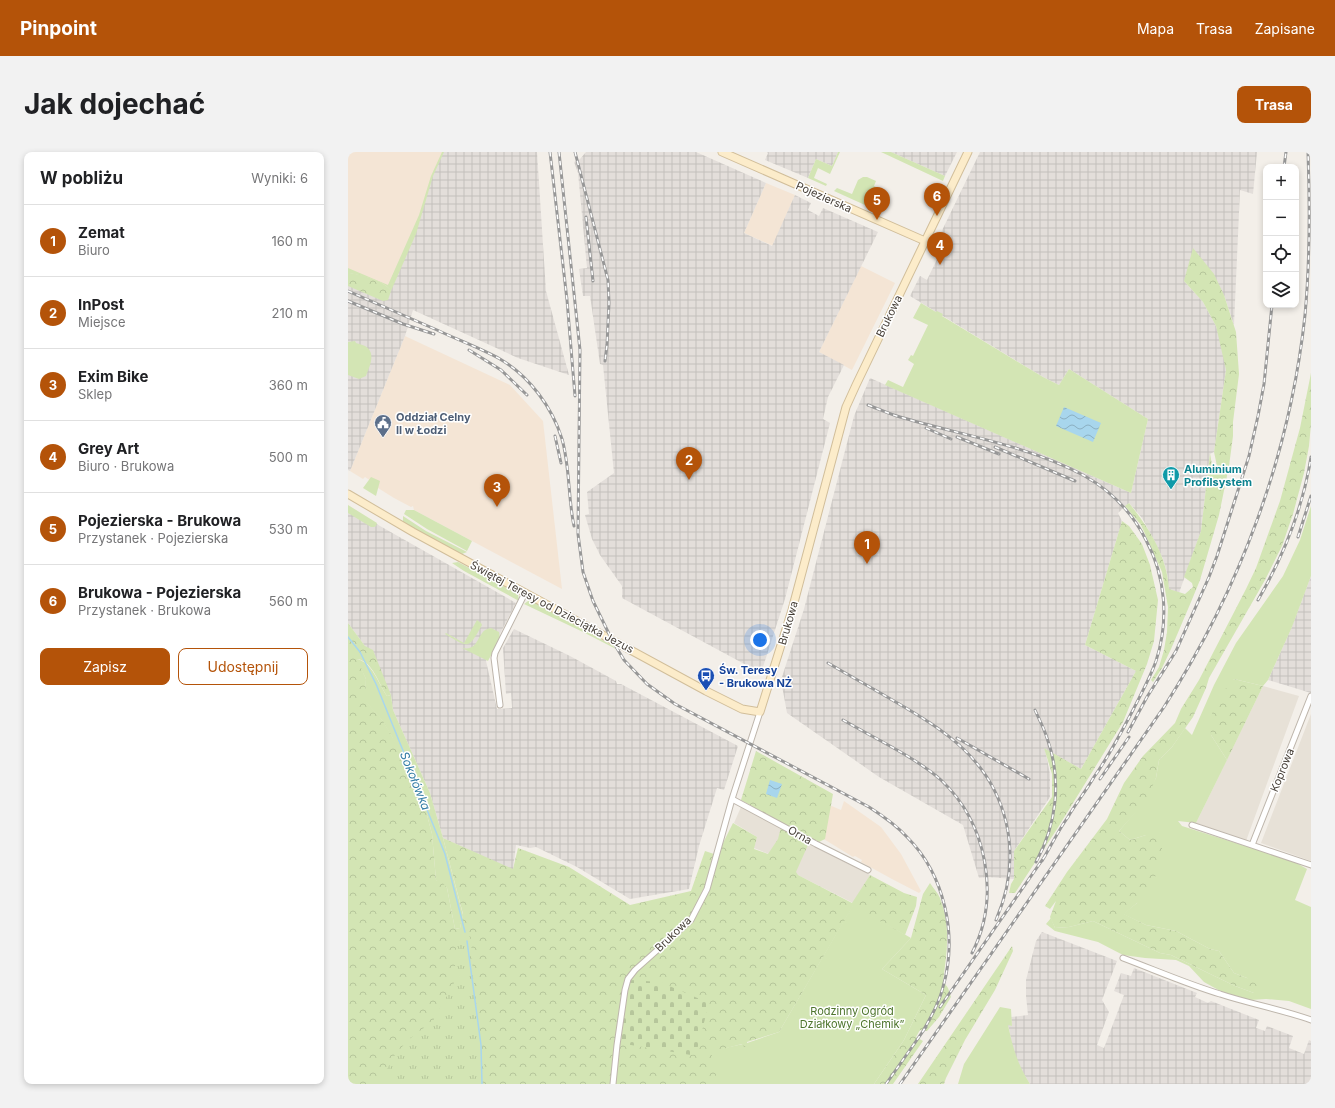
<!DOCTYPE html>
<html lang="pl">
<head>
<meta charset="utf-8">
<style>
	body { margin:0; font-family:Inter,sans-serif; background:#f2f2f2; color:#202124 }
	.controls { position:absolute; right:12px; top:12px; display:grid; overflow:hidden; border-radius:8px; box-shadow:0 2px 6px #0003 }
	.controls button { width:36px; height:36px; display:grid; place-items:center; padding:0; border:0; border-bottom:1px solid #e0e0e0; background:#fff; color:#202124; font:20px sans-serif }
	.you { position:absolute; left:412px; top:488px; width:14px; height:14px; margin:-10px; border:3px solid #fff; border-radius:50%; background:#1a73e8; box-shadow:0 0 0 6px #1a73e833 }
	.badge { display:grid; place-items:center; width:26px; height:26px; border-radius:50%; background:#b45309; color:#fff; font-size:13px; font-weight:700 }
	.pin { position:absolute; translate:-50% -33px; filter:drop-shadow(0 1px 2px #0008) }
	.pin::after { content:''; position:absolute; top:21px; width:14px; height:12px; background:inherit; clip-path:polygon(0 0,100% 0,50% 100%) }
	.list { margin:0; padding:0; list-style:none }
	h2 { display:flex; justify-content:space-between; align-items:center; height:52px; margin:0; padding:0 16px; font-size:17px }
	h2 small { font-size:13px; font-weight:400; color:#757577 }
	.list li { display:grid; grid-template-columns:26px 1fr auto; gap:12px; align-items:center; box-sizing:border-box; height:72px; padding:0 16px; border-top:1px solid #e0e0e0 }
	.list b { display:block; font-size:15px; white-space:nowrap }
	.list p { margin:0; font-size:13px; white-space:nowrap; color:#757577 }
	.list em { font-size:13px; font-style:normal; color:#757577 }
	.actions { display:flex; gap:8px; padding:12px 16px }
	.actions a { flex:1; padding:9px 0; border:1px solid #b45309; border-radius:8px; text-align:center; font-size:14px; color:#b45309 }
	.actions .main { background:#b45309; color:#fff }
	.icon { flex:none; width:22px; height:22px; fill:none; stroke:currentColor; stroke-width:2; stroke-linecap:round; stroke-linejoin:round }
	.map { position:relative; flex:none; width:963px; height:932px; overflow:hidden; border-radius:8px }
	header { display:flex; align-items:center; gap:24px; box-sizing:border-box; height:56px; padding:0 20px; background:#b45309; color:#fff }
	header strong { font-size:19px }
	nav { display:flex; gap:22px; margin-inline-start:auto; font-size:14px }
	.intro { display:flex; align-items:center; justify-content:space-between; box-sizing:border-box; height:96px; padding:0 24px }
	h1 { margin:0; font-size:28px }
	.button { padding:10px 18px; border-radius:8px; background:#b45309; color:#fff; font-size:14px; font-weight:700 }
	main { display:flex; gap:24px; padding:0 24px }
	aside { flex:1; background:#fff; border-radius:8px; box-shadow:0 2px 6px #0003 }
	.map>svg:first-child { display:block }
	.residential { fill:#e7e1d7 }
	.commercial { fill:#f4e5d5 }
	.industrial { fill:url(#industrial-grid) }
	.green { fill:#d3e5b4 }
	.forest { fill:url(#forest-crowns) }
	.cemetery { fill:url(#cemetery-stones) }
	.park { fill:url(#park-tufts) }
	.water { fill:url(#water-waves) }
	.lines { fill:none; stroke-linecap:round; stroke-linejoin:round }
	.stream { stroke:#a8d6ed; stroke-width:1.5 }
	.street-casing { stroke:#beb6ac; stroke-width:7 }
	.secondary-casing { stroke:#d1be9a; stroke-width:9 }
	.street { stroke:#fff; stroke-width:5 }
	.secondary { stroke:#fcecca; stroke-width:7 }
	.rail-casing { stroke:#979797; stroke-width:3 }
	.rail { stroke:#fff; stroke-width:1.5; stroke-dasharray:4.5; stroke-linecap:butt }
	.labels { text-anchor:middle; stroke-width:3; stroke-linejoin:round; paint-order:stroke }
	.street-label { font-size:11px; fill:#463f37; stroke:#fff }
	.service-label { font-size:11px; font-weight:bold; fill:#4e5e75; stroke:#fff; text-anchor:start }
	.culture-label { font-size:11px; font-weight:bold; fill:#0d838f; stroke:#fff; text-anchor:start }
	.transit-label { font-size:11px; font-weight:bold; fill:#164399; stroke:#fff; text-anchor:start }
	.park-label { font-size:11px; fill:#4e752d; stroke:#fff }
	.water-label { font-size:12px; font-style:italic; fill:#347da5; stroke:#fff }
</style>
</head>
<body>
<header>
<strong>Pinpoint</strong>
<nav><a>Mapa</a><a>Trasa</a><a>Zapisane</a></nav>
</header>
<div class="intro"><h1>Jak dojechać</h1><a class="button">Trasa</a></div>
<main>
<aside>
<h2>W pobliżu<small>Wyniki: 6</small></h2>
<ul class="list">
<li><span class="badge">1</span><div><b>Zemat</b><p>Biuro</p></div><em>160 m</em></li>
<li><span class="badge">2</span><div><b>InPost</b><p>Miejsce</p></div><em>210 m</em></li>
<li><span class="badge">3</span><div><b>Exim Bike</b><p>Sklep</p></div><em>360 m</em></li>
<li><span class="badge">4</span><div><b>Grey Art</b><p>Biuro · Brukowa</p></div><em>500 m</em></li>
<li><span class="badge">5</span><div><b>Pojezierska - Brukowa</b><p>Przystanek · Pojezierska</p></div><em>530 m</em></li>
<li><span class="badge">6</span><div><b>Brukowa - Pojezierska</b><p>Przystanek · Brukowa</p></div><em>560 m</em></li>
</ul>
<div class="actions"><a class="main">Zapisz</a><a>Udostępnij</a></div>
</aside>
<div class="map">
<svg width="963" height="932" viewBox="0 0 963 932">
	<defs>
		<pattern id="industrial-grid" width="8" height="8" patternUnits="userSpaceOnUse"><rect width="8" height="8" fill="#e3deda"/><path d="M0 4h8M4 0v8" fill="none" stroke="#c4c0bc"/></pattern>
		<pattern id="forest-crowns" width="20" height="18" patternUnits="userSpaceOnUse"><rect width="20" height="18" fill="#d3e5b4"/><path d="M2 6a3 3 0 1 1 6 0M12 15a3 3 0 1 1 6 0" fill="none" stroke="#b6c69b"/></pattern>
		<pattern id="cemetery-stones" width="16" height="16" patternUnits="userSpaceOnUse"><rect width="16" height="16" fill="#d3e5b4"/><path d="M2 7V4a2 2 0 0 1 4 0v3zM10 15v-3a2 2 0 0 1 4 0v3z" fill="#b6c69b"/></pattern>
		<pattern id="park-tufts" width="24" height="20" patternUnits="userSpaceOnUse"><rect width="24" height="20" fill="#d3e5b4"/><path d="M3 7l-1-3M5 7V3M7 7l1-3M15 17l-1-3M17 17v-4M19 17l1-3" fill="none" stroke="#b6c69b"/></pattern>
		<pattern id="water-waves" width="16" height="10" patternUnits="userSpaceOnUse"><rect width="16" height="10" fill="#a8d6ed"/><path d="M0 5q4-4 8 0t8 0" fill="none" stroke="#8bafc1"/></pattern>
	</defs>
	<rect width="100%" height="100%" fill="#f3efe9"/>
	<path class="residential" d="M915 534 951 544 898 689 848 671Z
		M963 562V709L913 691Z
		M393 655 435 677 423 703 406 696 409 685 386 671Z
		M460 691 522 723 505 751 446 721Z"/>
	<path class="commercial" d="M0 0H95L72 63 40 135 0 117Z
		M418 31 447 43 425 94 396 81Z
		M513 114 547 131 504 218 471 200Z
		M57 184 162 233 195 269 214 437 66 358 65 354 63 355 46 346 22 331 23 329 17 325 15 327 2 319Z
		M496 649 533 675 553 702 573 739 571 741 544 727 513 710 514 708 507 704 505 705 466 681 479 652 493 658Z"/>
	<path class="industrial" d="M95 0H189L198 139 221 223 170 206 65 158 57 184 2 319 0 318V129L35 145 72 63 84 25Z
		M238 0H348L418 31 396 81 424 94 447 43 463 51 460 58 471 64 475 56 530 80 471 200 496 213 480 245 475 267 482 271 437 447 413 521 274 446V434L252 403 244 387 237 363 241 362 239 340 266 321 255 213 252 212 242 144H235L231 117 239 116 230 21 226 10 232 7Z
		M419 0H490L484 14 468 7 460 26 417 8 420 1Z
		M543 0H609L597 24Z
		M632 0H909L905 42 892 38 886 173 876 143 836 129 855 150 868 174 874 193 878 218 866 300 862 302 853 379 831 441 821 437 819 421 815 407 806 388 794 366 781 351 770 361 774 369 737 493 788 519 733 617 697 597 702 622V645L666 699V727L639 725 631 726 615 673 531 625 439 561 435 539 432 531 456 457 506 264 522 226 783 341 800 267 721 217 711 233 695 225 562 144 572 124 579 128 593 99 586 95Z
		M0 355 32 374 168 451 138 509 149 557 164 556 163 541 158 542 155 496 166 477 222 504 268 529 269 532H273L390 594 376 638 369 636 351 694 341 737 282 747 229 715 188 695 182 696 168 693 165 718 95 686 82 641 45 558 43 543 17 494 0 471Z
		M963 424V541L920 528 943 477Z
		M694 780 769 809 754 848 761 860 749 893 756 896 776 843 766 839 773 821 783 824 786 816 849 841 847 845 860 851 863 849 911 868 908 876 917 879 919 874 945 884 941 896 956 902 961 888 963 889V932H682L672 916 665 898 660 872 664 874 663 865 680 863 678 844V828L688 789Z"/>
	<path class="green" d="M94 0H96L85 24 68 82 43 139C39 130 10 122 0 121V116L40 133 71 63 83 24Z
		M490 0H492L482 22 470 16 466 26 479 32 478 34 460 26 468 7 484 14Z
		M533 0H543L597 24 595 29Z
		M515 25H519L528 29 526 34 528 35 525 42 535 46 528 58 486 39 489 36 504 42 510 28Z
		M573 151 588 160 589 159 595 162 594 164 695 225 711 233 721 217 800 267 783 341 537 233 540 228 555 235 566 212 560 208 563 203 565 204 580 173 565 166Z
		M7 189 8 191C11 192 15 193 17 194 29 201 21 215 18 224L11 227 0 223V190Z
		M23 325 32 329 28 344 15 336Z
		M0 353 29 371 28 374 26 375H23L0 361Z
		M963 354V424L944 475 920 528 915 534 886 527 863 583 879 608 848 671 830 669 834 674 945 709 959 717 947 748 963 755V857L941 849 918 847 902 848 874 840 856 830 841 814 828 808 797 806 775 803 750 790 707 779 698 772 703 766 707 776 721 775 745 769 812 801 823 803 887 834 906 841 899 826 886 821 871 799 862 797 828 779 798 773 775 762 789 751 798 683 782 688 771 679 789 658 808 626 811 608 824 595 837 576 844 583 866 533 888 491 935 424 952 388Z
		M58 358H66L124 389 119 399 79 377 56 362Z
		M55 364 78 379 119 400 114 402 58 372 55 370Z
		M110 410 170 442 171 449 116 419 104 411Z
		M180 449 186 450 265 494 268 497 235 480 176 452Z
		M129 468 133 471 134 473C120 498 121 496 97 482L98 481 116 491Z
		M143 476 151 480 152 486 140 509 114 496C133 500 128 477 143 476Z
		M8 507C24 509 31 533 39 544L43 543 45 558 82 641 95 686 115 763 112 776 107 777 99 736 88 728 84 682 79 663 82 657 75 640 68 639 44 585 34 568 16 548 18 527Z
		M505 753 563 786 534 817 578 843 556 888 526 932H325L363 899 395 892 398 894H399V891L431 880Z
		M652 855 663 857 664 874 660 873C665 896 669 911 682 932H610L616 912Z"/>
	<path class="forest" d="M845 96 866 122 876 143 888 180 891 222 885 270V284L881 314 871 363 852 428 843 450 823 497 814 516 805 530 803 528 811 515 816 498 819 480 820 455 814 420 793 373 777 354 781 351C801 376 819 404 821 437L837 442 845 435 844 431 836 425 853 379 862 301 865 319 869 314 866 300 878 218 868 174 855 150 836 129Z
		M0 121C10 121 39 130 43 139L40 148 35 149 0 134Z
		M963 221V272L961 294 956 321 945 362 934 394 917 428 861 526 858 536 845 565 824 595 811 608 808 626 798 649 771 679 782 688 798 683 814 684V708L805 730 789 751 776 762 798 773 828 779 862 797 871 799 886 821 899 826 911 834 906 841 887 834 823 803 812 801 745 769 721 775 707 776 702 765 708 749 702 757 697 754 719 720 759 667 776 631 795 604 827 571 833 557 851 528 898 437 908 416 932 349 952 276Z
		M774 369 781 374 794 392 802 413 810 448 806 489 799 512 775 570 709 677 667 741H661L663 732 666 727V699L704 645V622L696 596 733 617 788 519 737 493Z
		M0 471 17 494 25 498 43 543 39 544C31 533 25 509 9 507L18 527 17 548C22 555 30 562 35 569 49 591 59 615 68 639L75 640 82 658 79 663 84 682 88 728 94 730 99 736 107 777 112 776 115 762 95 686 165 717 170 696 221 715 282 753 343 739 357 699 369 703 385 671 409 685 406 697 420 702 430 687 434 671 393 648 408 599 485 642 477 687 471 690 467 688 460 693 448 720 450 723 504 751 522 723 556 741 569 745 568 754 557 783 505 754 431 880 399 890V894L396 895 394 892 363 900 370 932H0Z
		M886 527 915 534 879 608 863 583 862 570 867 549Z
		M582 731C585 736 590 741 592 746 603 775 599 800 595 829L600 836 603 845 591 865 579 879 572 878 568 885 575 889 545 932H526L556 888 578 843 534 817 563 786 575 742Z
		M664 794 665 799 647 838 617 888 598 926 596 932H570Z"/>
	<path class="cemetery" d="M282 828 312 830 361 851 348 902 343 903 271 891 279 838Z"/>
	<path class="park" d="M114 779 120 780 123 786 125 825 133 886 137 907 134 932H29L42 912 40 911 60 888 85 869 106 831 109 784Z"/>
	<path class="water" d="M716 255 753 271 745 290 708 274Z
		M422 628 434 632 429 646 418 642Z"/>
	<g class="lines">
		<path class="stream" d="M0 485 12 500 28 532 97 702 117 780
			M119 789 133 893 134 932"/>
		<defs>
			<path id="street" d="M152 553 146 506 147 501 177 441
				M384 647 468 692 520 718
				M844 673 963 713
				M904 693 963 544
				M775 806C807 818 839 832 872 842 902 852 933 857 963 868
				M265 932 269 893 277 838 280 827 287 818 343 768 359 737 384 647 412 560"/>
			<path id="secondary" d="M374 0 577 89
				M0 342 65 380 358 539 394 557 412 560 444 458 498 255 508 233 620 0"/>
		</defs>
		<use href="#street" class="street-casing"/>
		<use href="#secondary" class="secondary-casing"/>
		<use href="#street" class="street"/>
		<use href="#secondary" class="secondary"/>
		<defs>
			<path id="rail" d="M202 0 219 148 227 244
				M211 0 232 198 230 382 235 420 245 449 264 488 276 508 299 532 327 552 521 655C535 664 548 673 559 685 597 723 610 784 595 835 591 851 583 865 575 879
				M227 0 260 128 261 151 259 193 257 209
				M936 15 938 0
				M238 65 245 129
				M0 139C30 152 59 165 89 178 110 188 132 196 152 207 182 225 204 255 214 287 222 315 220 346 226 374
				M0 149 55 172 86 182
				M121 198 153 218 179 243
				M520 253C531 257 541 262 552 265 613 283 678 293 735 323 762 338 784 360 798 388 818 425 821 469 808 509 802 526 793 542 785 558 773 581 761 604 746 625 738 639 728 651 720 665 710 679 703 694 694 709
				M578 276 603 287
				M207 284 213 311
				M609 285 651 302
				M647 295 727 329
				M950 385 963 344
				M910 448C936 403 955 356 963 305
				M480 511C502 524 524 536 546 549 598 579 643 608 658 670 666 704 662 736 648 768
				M687 558C691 567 696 576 699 586 714 627 709 672 688 710
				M495 568C526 586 567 605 593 628 639 671 653 745 624 801
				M780 580 799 545 828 499 861 425 869 404 901 304 910 264 916 232 924 153
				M609 586 681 627
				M752 627 781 585
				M592 855 697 704
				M538 932 578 875
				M552 932 816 555C892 437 942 303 957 163 962 109 962 55 960 0"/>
		</defs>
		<use href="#rail" class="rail-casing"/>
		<use href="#rail" class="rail"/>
	</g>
	<defs>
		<symbol id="civic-pin" viewBox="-11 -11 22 30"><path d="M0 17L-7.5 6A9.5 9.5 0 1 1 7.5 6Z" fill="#5c6f8a" stroke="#fff"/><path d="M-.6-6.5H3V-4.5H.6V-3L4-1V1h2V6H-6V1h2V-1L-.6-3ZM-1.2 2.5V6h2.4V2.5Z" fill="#fff"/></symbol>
		<symbol id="building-pin" viewBox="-11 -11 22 30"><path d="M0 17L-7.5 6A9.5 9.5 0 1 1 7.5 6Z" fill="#0f9aa8" stroke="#fff"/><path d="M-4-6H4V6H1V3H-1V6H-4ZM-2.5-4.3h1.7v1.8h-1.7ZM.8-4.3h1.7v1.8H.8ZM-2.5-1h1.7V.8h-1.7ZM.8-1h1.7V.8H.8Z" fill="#fff"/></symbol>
		<symbol id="bus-pin" viewBox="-11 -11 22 30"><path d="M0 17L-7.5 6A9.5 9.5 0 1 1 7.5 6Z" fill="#1a4fb4" stroke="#fff"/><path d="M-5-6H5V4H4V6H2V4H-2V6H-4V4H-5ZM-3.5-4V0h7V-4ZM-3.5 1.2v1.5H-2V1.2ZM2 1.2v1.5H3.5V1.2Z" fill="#fff"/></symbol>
	</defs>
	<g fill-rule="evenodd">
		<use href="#civic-pin" x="25" y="261" width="20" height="27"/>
		<use href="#building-pin" x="813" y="313" width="20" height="27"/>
		<use href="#bus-pin" x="348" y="514" width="20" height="27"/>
	</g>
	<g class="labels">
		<g class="street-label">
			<text transform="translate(476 45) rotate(24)" y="4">Pojezierska</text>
			<text transform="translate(541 164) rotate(-64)" y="4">Brukowa</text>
			<text transform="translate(204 455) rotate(28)" y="4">Świętej Teresy od Dzieciątka Jezus</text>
			<text transform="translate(440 471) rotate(-74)" y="4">Brukowa</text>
			<text transform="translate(934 618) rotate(-68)" y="4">Koprowa</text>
			<text transform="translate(452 683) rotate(29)" y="4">Orna</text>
			<text transform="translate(325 782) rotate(-44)" y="4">Brukowa</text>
		</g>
		<g class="service-label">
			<text x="48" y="269">Oddział Celny<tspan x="48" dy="13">II w Łodzi</tspan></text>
		</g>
		<g class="culture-label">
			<text x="836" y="321">Aluminium<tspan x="836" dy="13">Profilsystem</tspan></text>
		</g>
		<g class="transit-label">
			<text x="371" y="522">Św. Teresy<tspan x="371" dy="13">- Brukowa NŻ</tspan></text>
		</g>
		<g class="park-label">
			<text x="504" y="863">Rodzinny Ogród<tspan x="504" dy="13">Działkowy „Chemik”</tspan></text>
		</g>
		<g class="water-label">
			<text transform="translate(67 629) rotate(68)" y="4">Sokołówka</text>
		</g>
	</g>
</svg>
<div class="controls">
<button>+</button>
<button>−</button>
<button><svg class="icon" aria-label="locate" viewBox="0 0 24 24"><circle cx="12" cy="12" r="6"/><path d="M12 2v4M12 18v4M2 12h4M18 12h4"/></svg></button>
<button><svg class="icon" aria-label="layers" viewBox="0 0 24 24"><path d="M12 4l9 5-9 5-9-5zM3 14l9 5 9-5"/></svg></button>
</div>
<div class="you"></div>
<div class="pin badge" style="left:519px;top:412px">1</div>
<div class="pin badge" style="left:341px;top:328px">2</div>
<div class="pin badge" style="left:149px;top:355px">3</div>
<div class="pin badge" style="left:592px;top:113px">4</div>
<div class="pin badge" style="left:529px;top:68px">5</div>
<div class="pin badge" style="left:589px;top:64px">6</div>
</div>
</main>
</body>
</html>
